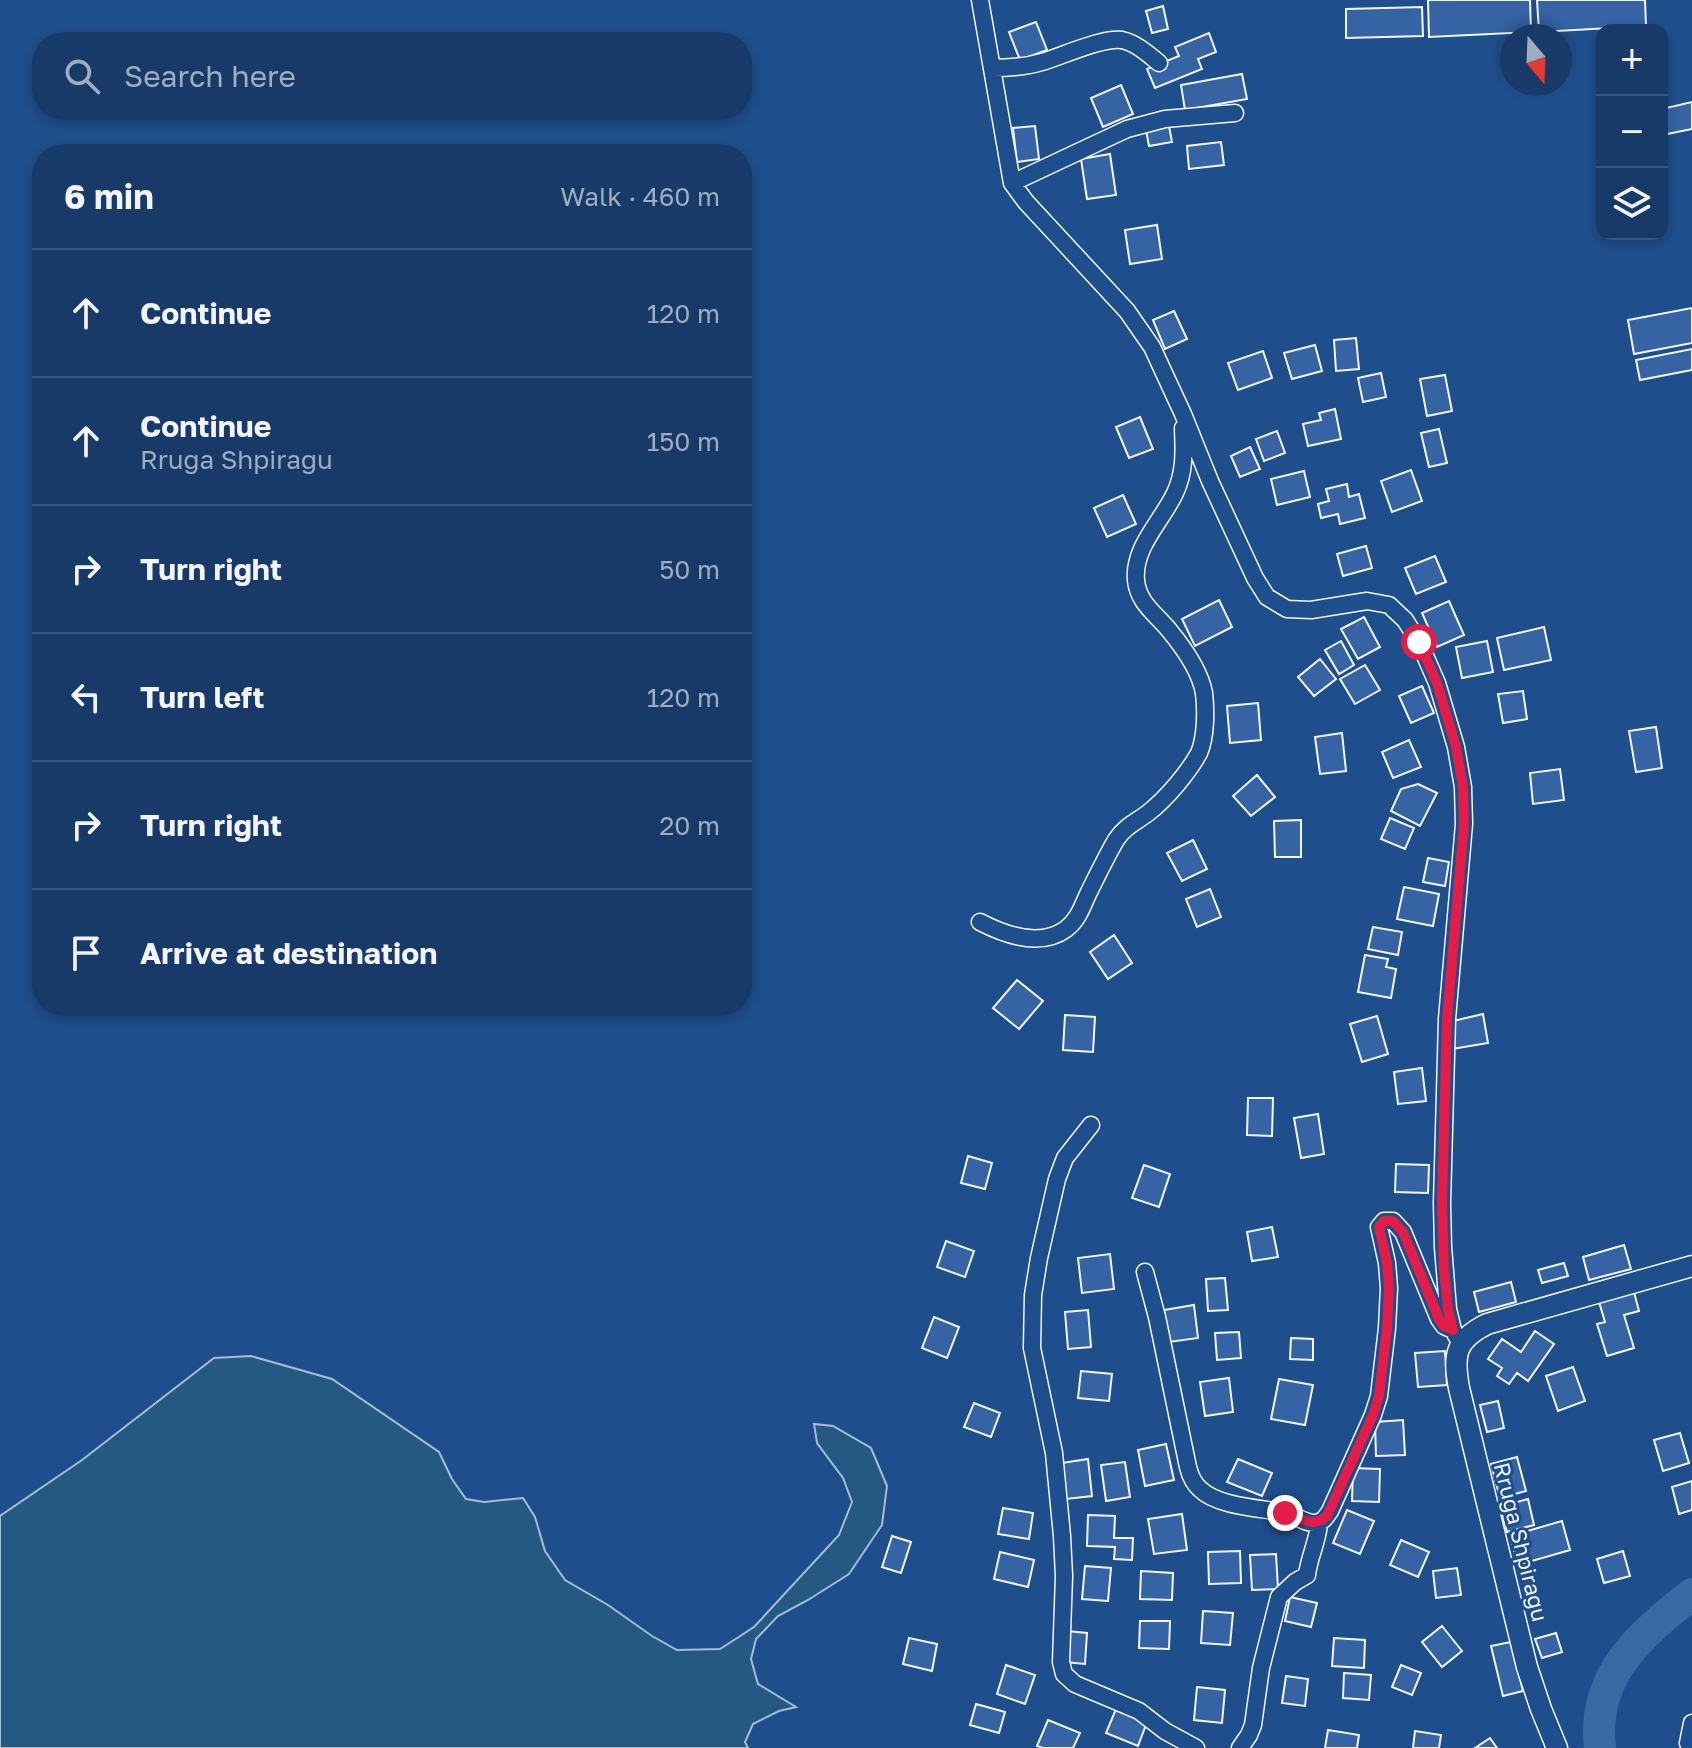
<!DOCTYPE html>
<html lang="en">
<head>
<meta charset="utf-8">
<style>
	body { margin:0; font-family:"Golos Text",sans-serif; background:#244571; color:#f1f3f6 }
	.controls { position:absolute; right:24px; top:24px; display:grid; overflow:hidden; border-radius:16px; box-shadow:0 4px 12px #0003 }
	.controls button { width:72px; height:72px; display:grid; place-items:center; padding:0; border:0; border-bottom:2px solid #36547d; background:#173a69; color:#f1f3f6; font:40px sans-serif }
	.compass { position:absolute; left:1500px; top:24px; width:72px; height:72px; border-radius:50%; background:#173a69; box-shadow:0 4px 12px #0003; rotate:161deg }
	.stop { position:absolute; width:24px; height:24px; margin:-18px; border:6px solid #e11d48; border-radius:50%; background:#fff }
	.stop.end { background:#e11d48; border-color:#fff; box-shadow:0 2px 8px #0008 }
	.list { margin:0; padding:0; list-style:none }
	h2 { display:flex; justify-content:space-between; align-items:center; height:104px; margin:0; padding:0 32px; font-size:34px }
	h2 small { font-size:26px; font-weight:400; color:#9eadc0 }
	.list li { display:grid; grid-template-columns:52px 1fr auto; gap:24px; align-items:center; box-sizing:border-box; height:128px; padding:0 32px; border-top:2px solid #36547d }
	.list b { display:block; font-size:30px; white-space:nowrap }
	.list p { margin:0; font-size:26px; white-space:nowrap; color:#9eadc0 }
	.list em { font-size:26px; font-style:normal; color:#9eadc0 }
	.icon { flex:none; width:44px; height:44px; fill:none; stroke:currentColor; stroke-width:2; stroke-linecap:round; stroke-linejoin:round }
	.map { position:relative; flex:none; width:1692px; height:1748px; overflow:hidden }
	.search { position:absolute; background:#173a69; box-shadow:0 4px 12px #0003; left:32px; top:32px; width:720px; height:88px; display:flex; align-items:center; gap:20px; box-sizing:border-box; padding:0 28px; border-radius:32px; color:#9eadc0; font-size:30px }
	.panel { position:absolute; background:#173a69; box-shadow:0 4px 12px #0003; left:32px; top:144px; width:720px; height:872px; border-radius:32px }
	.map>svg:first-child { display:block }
	.green { fill:#245a82; stroke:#a8bbd7; stroke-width:2 }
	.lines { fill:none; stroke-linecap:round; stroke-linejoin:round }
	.river { stroke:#3b69a3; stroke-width:32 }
	.building { fill:#3563a3; stroke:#f2f6ff; stroke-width:2 }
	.minor-casing { stroke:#f2f6ff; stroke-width:19 }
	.tertiary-casing { stroke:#f2f6ff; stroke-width:23 }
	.minor { stroke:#1f4e8c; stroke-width:16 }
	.tertiary { stroke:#1f4e8c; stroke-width:20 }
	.route { stroke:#e11d48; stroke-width:10 }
	.labels { text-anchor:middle; stroke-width:6; stroke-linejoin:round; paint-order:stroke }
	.street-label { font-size:22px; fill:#f2f6ff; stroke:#1f4e8c }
</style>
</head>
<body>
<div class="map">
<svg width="1692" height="1748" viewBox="0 0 1692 1748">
	<rect width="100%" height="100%" fill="#1f4e8c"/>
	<path class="green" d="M251 1356 332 1379 439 1452 452 1479 466 1499 484 1502 523 1498 535 1517 545 1551 565 1580 608 1605 652 1636 677 1650 720 1649 754 1627 839 1535 852 1502 843 1478 817 1443 814 1424 833 1426 871 1448 887 1486 882 1525 849 1574 808 1600 778 1616 756 1639 751 1659 758 1684 796 1707 779 1711 753 1724 745 1742 748 1748H0V1516L82 1460 214 1358Z"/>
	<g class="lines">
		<path class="river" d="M1600 1748C1591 1676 1640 1635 1692 1594"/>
	</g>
	<path class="building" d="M1428 0H1530L1531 32 1429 37Z
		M1537 0H1645L1646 26 1539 32Z
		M1163 6 1168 29 1152 33 1146 11Z
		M1422 7 1423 36 1346 38V9Z
		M1036 22 1047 50 1020 60 1009 32Z
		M1209 33 1216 52 1198 59 1202 69 1155 88 1147 69 1179 56 1175 47Z
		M1242 74 1247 99 1185 110 1181 85Z
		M1121 85 1133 114 1103 127 1091 98Z
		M1692 102V129L1662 135V109Z
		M1035 126 1039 159 1017 162 1013 128Z
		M1169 126 1172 142 1149 146 1146 130Z
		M1221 142 1224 165 1189 169 1187 146Z
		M1110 154 1116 195 1087 199 1081 159Z
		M1157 225 1162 259 1130 264 1125 230Z
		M1692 308V343L1634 354 1628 320Z
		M1174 311 1187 339 1165 349 1153 320Z
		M1356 338 1359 369 1336 371 1334 340Z
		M1315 345 1322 371 1292 379 1284 353Z
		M1692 349V370L1640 380 1636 360Z
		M1263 351 1272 378 1238 390 1228 363Z
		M1381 373 1386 397 1363 402 1358 378Z
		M1445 375 1452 411 1427 416 1420 379Z
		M1335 409 1341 439 1308 446 1303 424 1321 420 1319 413Z
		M1140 417 1153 449 1129 458 1116 427Z
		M1439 429 1447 463 1429 467 1421 433Z
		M1277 431 1285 453 1264 461 1256 439Z
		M1250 447 1260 469 1240 477 1231 456Z
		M1411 470 1422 501 1392 512 1381 481Z
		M1304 471 1310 497 1277 505 1271 479Z
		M1347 484 1349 497 1359 494 1365 518 1340 524 1338 514 1321 518 1318 504 1329 501 1326 489Z
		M1123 495 1136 524 1107 537 1094 508Z
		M1366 546 1372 568 1343 576 1337 554Z
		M1435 556 1446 582 1416 594 1405 568Z
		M1219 600 1232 627 1195 646 1182 619Z
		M1449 601 1464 635 1437 647 1422 613Z
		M1364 617 1380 647 1358 659 1341 629Z
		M1544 627 1551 660 1504 670 1497 638Z
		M1341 641 1354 665 1339 674 1325 650Z
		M1487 641 1493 672 1462 678 1456 647Z
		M1320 659 1336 679 1314 696 1298 677Z
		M1365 665 1380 690 1355 704 1340 679Z
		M1422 686 1434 713 1411 723 1399 696Z
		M1523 691 1527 719 1503 723 1498 694Z
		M1258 703 1261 740 1230 743 1227 706Z
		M1656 727 1662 768 1636 772 1629 731Z
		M1342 733 1346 771 1320 774 1315 737Z
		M1409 740 1421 767 1393 778 1382 752Z
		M1560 769 1564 800 1533 804 1530 773Z
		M1257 775 1275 797 1251 816 1233 796Z
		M1418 784 1437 793 1420 826 1391 811 1401 789Z
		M1390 818 1414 828 1405 849 1381 839Z
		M1301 820V857H1275L1274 821Z
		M1193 840 1207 869 1182 881 1167 853Z
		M1428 858 1449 862 1445 886 1423 882Z
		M1404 887 1439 894 1433 926 1397 919Z
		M1210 889 1221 917 1197 927 1186 899Z
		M1373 927 1402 932 1398 955 1368 949Z
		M1114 935 1132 963 1108 979 1090 952Z
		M1365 955 1388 959 1386 967 1396 969 1391 998 1358 992Z
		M1017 980 1043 1001 1019 1029 993 1008Z
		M1483 1014 1488 1043 1452 1049 1453 1021Z
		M1065 1015 1095 1017 1093 1052 1063 1050Z
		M1377 1016 1388 1054 1362 1062 1350 1024Z
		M1422 1068 1426 1101 1398 1104 1394 1072Z
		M1248 1098H1273L1272 1136 1247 1135Z
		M1318 1114 1324 1154 1301 1158 1294 1118Z
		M968 1156 992 1163 985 1189 961 1183Z
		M1396 1164 1429 1165 1428 1193 1395 1192Z
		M1144 1165 1170 1174 1159 1207 1132 1198Z
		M1272 1227 1278 1257 1252 1261 1247 1232Z
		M946 1241 974 1251 965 1277 937 1267Z
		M1624 1245 1631 1269 1589 1280 1583 1257Z
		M1110 1254 1114 1289 1082 1293 1078 1258Z
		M1564 1263 1568 1276 1542 1283 1538 1270Z
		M1225 1278 1228 1310 1208 1311 1206 1279Z
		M1511 1282 1516 1302 1479 1312 1474 1292Z
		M1634 1292 1639 1311 1624 1315 1634 1348 1607 1356 1597 1324 1605 1322 1599 1302Z
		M1194 1305 1198 1338 1169 1342 1164 1310Z
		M1088 1310 1091 1347 1068 1349 1065 1312Z
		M934 1317 959 1327 947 1358 922 1348Z
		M1535 1331 1554 1344 1528 1381 1517 1373 1509 1384 1497 1376 1502 1368 1488 1359 1502 1339 1521 1352Z
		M1239 1332 1241 1358 1217 1360 1215 1333Z
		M1291 1338 1313 1339V1360L1290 1359Z
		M1445 1351 1447 1385 1418 1387 1415 1353Z
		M1573 1367 1585 1401 1558 1411 1546 1376Z
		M1081 1371 1112 1374 1109 1401 1078 1398Z
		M1229 1378 1233 1412 1205 1416 1200 1382Z
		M1279 1379 1313 1385 1305 1425 1271 1419Z
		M1498 1401 1504 1428 1487 1432 1480 1405Z
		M974 1403 1000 1413 991 1437 964 1427Z
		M1403 1420 1405 1455 1376 1456 1375 1422Z
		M1680 1433 1689 1463 1663 1471 1654 1440Z
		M1166 1444 1174 1480 1145 1486 1138 1450Z
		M1517 1457 1526 1491 1500 1498 1491 1464Z
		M1088 1459 1092 1496 1066 1499 1062 1463Z
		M1238 1459 1272 1473 1262 1496 1227 1482Z
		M1125 1462 1130 1497 1106 1501 1101 1465Z
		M1353 1468 1380 1469 1379 1502 1352 1501Z
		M1692 1481V1510L1679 1514 1672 1487Z
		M1528 1499 1534 1525 1507 1532 1500 1507Z
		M1003 1508 1033 1513 1029 1539 998 1534Z
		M1347 1510 1374 1521 1360 1554 1333 1543Z
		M1182 1514 1187 1550 1154 1554 1148 1519Z
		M1088 1515 1115 1516 1114 1538H1133L1132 1560 1114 1559 1115 1547 1087 1546Z
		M1562 1521 1570 1550 1518 1565 1510 1536Z
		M892 1536 911 1542 901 1573 882 1567Z
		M1401 1540 1429 1552 1418 1577 1390 1565Z
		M1240 1551 1241 1583 1209 1584 1208 1552Z
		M1623 1551 1630 1576 1604 1583 1597 1559Z
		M1000 1552 1034 1560 1028 1587 994 1579Z
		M1276 1554 1278 1589 1252 1590 1250 1555Z
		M1085 1566 1111 1568 1108 1601 1082 1599Z
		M1457 1568 1461 1595 1436 1598 1433 1571Z
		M1141 1571 1173 1573 1172 1600 1140 1599Z
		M1290 1597 1317 1603 1311 1627 1285 1621Z
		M1203 1611 1233 1613 1230 1645 1201 1643Z
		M1140 1621H1170L1169 1649 1139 1648Z
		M1442 1626 1462 1651 1442 1667 1422 1642Z
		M1067 1631 1087 1633 1085 1664 1065 1662Z
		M1556 1633 1562 1652 1542 1658 1535 1639Z
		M909 1638 937 1644 932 1671 903 1664Z
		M1334 1638 1365 1640 1364 1668 1332 1666Z
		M1511 1642 1523 1691 1503 1696 1491 1646Z
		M1006 1665 1035 1675 1025 1704 997 1694Z
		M1401 1665 1421 1673 1412 1695 1392 1687Z
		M1344 1673 1371 1675 1369 1700 1343 1698Z
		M1286 1676 1308 1679 1305 1706 1282 1703Z
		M1197 1687 1225 1690 1222 1723 1194 1720Z
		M976 1704 1005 1712 999 1733 970 1725Z
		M1116 1709 1147 1722 1138 1746 1106 1733Z
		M1048 1720 1080 1733 1073 1748H1043L1037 1746Z
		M1328 1730 1359 1735 1357 1748H1325Z
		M1415 1731 1441 1735 1439 1748H1413Z
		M1490 1738 1497 1748H1475Z"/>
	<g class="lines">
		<defs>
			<path id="minor" d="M980 0 1012 183 1026 202 1127 311 1152 347 1183 414 1210 481 1255 578 1267 597 1287 609 1311 610 1367 601 1389 605 1405 620 1419 642 1437 683 1456 747 1463 787 1464 824 1447 1019 1442 1203 1443 1247 1448 1309 1453 1330 1461 1344
				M992 68C1009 68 1025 67 1042 62 1062 56 1103 37 1122 40 1136 43 1148 54 1159 63
				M1012 183 1127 129 1165 119 1235 113
				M980 922C1005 935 1040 948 1066 929 1078 920 1082 907 1088 894 1097 876 1106 857 1116 840 1125 826 1136 822 1148 813 1166 799 1188 773 1199 753 1206 737 1206 710 1204 693 1200 670 1183 647 1169 630 1156 614 1138 603 1136 580 1133 547 1162 521 1175 493 1185 472 1184 451 1183 428
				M1091 1125 1065 1158 1057 1179 1039 1258 1033 1295 1032 1348 1054 1453 1062 1536 1064 1576 1061 1662 1064 1674 1075 1684 1139 1711 1165 1731 1196 1748
				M1145 1272 1157 1317 1188 1467C1190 1475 1193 1483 1200 1489 1218 1507 1262 1508 1286 1513 1296 1515 1305 1524 1316 1523 1323 1522 1326 1517 1330 1511L1373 1415 1379 1396 1387 1328 1389 1288 1387 1263 1379 1227 1384 1221H1393L1403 1232 1439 1319 1444 1326 1453 1330
				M1240 1748 1249 1735 1253 1725 1261 1668 1279 1597 1295 1582 1307 1575C1309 1557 1319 1538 1319 1522
				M1690 1748 1688 1743 1692 1723"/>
			<path id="tertiary" d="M1557 1748 1541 1709 1527 1667 1459 1388C1453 1355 1455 1340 1487 1324L1692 1266"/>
		</defs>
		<use href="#minor" class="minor-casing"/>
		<use href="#tertiary" class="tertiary-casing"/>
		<use href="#minor" class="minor"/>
		<use href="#tertiary" class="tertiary"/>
	</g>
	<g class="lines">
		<path class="route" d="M1285 1513C1301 1517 1312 1529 1327 1516L1373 1415 1379 1396 1387 1328 1389 1288 1387 1263 1379 1227 1384 1221H1393L1403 1232 1439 1319 1444 1326 1453 1330 1448 1309 1444 1269 1442 1203 1447 1019 1464 824 1463 787 1456 747 1437 683 1419 642"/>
	</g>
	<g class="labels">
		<g class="street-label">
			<text transform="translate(1521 1542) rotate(76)" y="8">Rruga Shpiragu</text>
		</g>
	</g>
</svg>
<div class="controls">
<button>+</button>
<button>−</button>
<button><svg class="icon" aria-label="layers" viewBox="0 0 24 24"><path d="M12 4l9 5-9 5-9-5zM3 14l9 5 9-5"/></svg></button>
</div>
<svg class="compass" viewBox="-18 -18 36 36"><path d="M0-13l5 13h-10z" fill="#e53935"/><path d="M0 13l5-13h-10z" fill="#9eadc0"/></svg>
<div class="stop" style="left:1419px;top:642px"></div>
<div class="stop end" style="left:1285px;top:1513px"></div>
<div class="search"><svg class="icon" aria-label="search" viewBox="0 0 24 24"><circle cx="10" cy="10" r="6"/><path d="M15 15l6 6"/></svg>Search here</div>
<section class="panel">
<h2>6 min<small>Walk · 460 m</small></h2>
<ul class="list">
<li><svg class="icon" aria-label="ahead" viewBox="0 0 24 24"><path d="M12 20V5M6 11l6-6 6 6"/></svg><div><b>Continue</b></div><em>120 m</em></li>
<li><svg class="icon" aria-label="ahead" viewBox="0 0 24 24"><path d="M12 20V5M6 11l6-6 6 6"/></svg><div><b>Continue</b><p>Rruga Shpiragu</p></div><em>150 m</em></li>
<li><svg class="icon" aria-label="right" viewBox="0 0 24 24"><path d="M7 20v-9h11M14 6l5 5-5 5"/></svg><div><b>Turn right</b></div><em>50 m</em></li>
<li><svg class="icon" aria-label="left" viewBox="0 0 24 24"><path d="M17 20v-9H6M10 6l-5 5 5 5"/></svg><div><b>Turn left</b></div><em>120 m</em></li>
<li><svg class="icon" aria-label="right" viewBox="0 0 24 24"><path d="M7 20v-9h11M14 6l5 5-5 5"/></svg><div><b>Turn right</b></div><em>20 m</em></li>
<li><svg class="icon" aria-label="arrive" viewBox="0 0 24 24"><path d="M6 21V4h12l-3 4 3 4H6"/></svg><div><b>Arrive at destination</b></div></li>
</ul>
</section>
</div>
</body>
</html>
